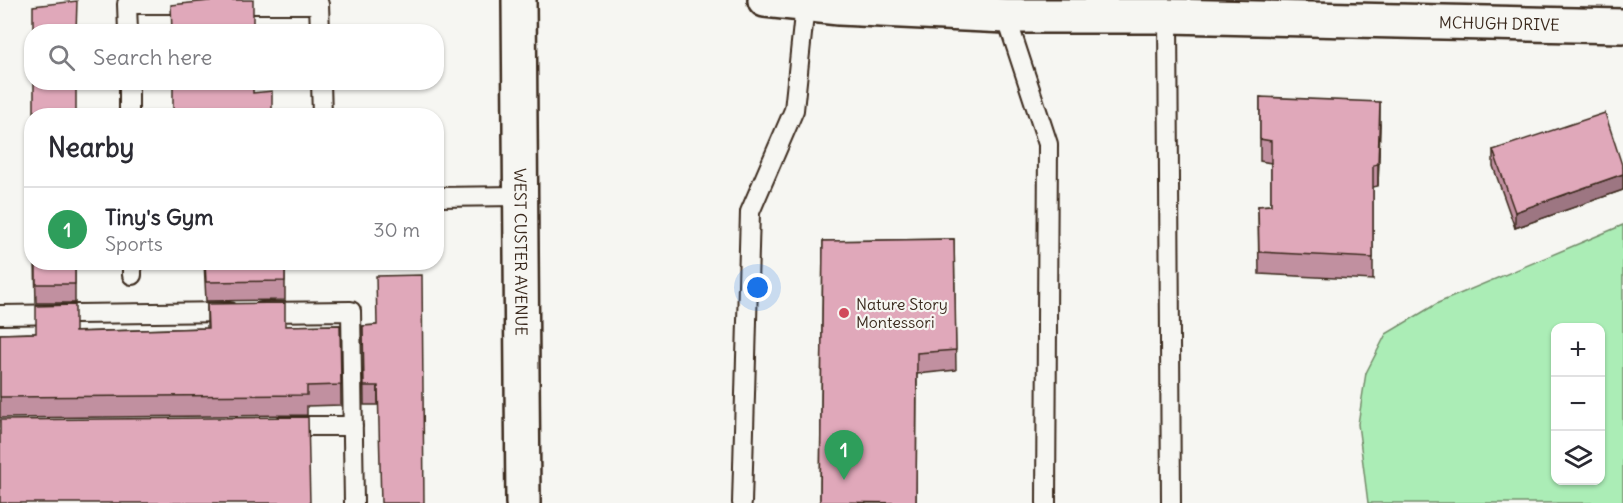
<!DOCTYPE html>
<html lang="en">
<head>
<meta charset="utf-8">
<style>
	body { margin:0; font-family:Delius,sans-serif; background:#f7f7f7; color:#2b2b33 }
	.controls { position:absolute; right:18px; bottom:18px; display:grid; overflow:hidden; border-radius:12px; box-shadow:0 2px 4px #0004 }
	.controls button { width:54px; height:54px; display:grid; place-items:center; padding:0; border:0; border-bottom:2px solid #e1e1e2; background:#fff; color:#2b2b33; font:30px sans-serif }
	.you { position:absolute; left:758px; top:288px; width:21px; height:21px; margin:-15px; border:4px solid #fff; border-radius:50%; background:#1a73e8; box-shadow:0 0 0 9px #1a73e833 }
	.badge { display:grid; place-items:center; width:39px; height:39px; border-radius:50%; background:#d1495b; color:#fff; font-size:20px; font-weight:700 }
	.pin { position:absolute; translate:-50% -50px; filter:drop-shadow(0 2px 3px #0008) }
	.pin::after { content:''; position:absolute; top:32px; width:21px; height:18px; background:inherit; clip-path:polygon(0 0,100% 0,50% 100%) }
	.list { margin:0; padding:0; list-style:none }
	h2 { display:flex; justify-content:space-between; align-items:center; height:78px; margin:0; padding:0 24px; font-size:26px }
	h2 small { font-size:20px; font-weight:400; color:#7c7c81 }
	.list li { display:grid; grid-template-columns:39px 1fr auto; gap:18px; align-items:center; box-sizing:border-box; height:84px; padding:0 24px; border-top:2px solid #e1e1e2 }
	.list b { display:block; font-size:22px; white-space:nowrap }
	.list p { margin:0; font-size:20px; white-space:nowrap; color:#7c7c81 }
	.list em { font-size:20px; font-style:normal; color:#7c7c81 }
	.icon { flex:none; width:33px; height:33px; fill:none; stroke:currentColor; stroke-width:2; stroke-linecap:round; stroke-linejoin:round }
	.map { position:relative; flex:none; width:1623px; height:503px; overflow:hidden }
	.search { position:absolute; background:#fff; box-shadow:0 2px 4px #0004; left:24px; top:24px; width:420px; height:66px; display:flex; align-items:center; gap:15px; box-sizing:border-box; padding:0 21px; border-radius:24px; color:#7c7c81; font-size:22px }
	.panel { position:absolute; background:#fff; box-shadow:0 2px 4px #0004; left:24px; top:108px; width:420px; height:162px; border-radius:24px }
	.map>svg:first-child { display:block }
	.green { fill:#abedb6; stroke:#738c6a; stroke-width:1.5; fill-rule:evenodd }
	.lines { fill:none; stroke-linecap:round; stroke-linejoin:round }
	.lane-casing { stroke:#3b2a1e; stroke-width:22 }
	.street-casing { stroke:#3b2a1e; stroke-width:38 }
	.secondary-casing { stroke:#3b2a1e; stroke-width:38 }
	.lane { stroke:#f6f6f2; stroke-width:18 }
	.street { stroke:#f6f6f2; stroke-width:33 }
	.secondary { stroke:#f6f6f2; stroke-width:33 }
	.wall { fill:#c190a0; stroke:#3b2a1e; stroke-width:1.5 }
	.shaded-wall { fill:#9d7682; stroke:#3b2a1e; stroke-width:1.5 }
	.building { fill:#e0a8ba; stroke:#3b2a1e; stroke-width:1.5 }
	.poi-dot { fill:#d1495b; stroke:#f6f6f2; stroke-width:2 }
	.labels { text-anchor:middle; stroke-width:4.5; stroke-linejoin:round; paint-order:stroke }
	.street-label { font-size:16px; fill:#3b2a1e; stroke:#f6f6f2 }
	.poi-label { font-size:16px; fill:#3b2a1e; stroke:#f6f6f2; text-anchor:start }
</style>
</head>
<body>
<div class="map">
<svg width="1623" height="503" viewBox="0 0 1623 503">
	<rect width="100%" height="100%" fill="#f6f6f2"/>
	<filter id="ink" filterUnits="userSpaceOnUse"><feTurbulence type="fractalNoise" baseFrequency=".0167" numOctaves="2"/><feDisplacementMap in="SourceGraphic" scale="12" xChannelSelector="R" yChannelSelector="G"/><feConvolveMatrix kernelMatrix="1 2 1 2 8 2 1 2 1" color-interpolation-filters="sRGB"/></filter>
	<g filter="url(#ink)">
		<path class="green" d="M1623 225V503H1368L1358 424 1366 373 1386 334 1438 303ZM1556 328H1600V480H1556Z"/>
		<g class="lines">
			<defs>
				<path id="lane" d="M1006 16 1048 144 1046 503
					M1168 16 1171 503
					M128 32 127 4H319L320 32
					M129 82V116
					M321 82 322 116
					M436 197 521 196
					M132 262V275
					M261 312 351 311 354 503
					M0 315 230 312
					M283 426H353
					M742 503 750 212 794 110 805 5"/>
				<g id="street">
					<path id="s1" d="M765 0 839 8 1006 16H1168L1623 26"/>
				</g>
				<g id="secondary">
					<path id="s2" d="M519 0 523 503"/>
				</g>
			</defs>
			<use href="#lane" class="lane-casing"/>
			<use href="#street" class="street-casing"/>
			<use href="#secondary" class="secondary-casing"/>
			<use href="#lane" class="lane"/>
			<use href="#street" class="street"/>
			<use href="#secondary" class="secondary"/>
		</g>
		<path class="wall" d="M1260 97 1380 124 1378 186 1373 187V280L1259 274 1258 206 1271 205V163L1260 161Z
			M1493 150 1623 168V190L1515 228 1493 166Z
			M954 239 956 370 917 374 916 503H820L823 241Z
			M35 262H75V303H36Z
			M204 262H285V300L206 301Z
			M207 304 285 326 340 325 341 405 307 406V415L0 418V334L207 328Z
			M377 325 378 405H364L363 326Z"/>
		<path class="shaded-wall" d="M1380 102V124L1378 186V164Z
			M1623 174V190L1515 228V212Z"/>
		<path class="building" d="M219 0H253V32H172L171 5Z
			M77 1 76 32H33V6Z
			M34 82H76V116H34Z
			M173 82H253V93L272 91V116H173Z
			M1260 97 1380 102 1378 164 1373 165V258L1259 252 1258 206 1271 205V141L1260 139Z
			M1605 113 1623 168V174L1515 212 1493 150Z
			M954 239 956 350 917 353 916 503 820 502 823 241Z
			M36 262H75V284H36Z
			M205 262H285V281L206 282Z
			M422 275 424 503H381L378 386H364L363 326 377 325 376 276Z
			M285 303V326L340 325 341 385 307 386V395L0 397V334L36 333V306L75 305V332L208 328 207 304Z
			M308 417 310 503H0V420Z"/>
	</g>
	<circle class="poi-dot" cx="844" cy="313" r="6"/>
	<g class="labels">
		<g class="street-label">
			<text dy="6" stroke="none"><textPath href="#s1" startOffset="735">MCHUGH DRIVE</textPath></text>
			<text dy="6" stroke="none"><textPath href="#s2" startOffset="252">WEST CUSTER AVENUE</textPath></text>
		</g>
		<g class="poi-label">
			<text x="856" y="310">Nature Story<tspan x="856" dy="18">Montessori</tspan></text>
		</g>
	</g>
</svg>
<div class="controls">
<button>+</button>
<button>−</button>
<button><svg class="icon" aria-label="layers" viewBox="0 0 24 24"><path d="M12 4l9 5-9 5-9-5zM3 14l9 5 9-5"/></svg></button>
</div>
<div class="you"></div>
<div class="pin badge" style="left:844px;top:480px;background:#2e9e5b">1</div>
<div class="search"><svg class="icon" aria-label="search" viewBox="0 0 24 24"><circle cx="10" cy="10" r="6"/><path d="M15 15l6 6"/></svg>Search here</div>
<section class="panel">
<h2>Nearby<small></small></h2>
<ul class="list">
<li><span class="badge" style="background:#2e9e5b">1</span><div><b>Tiny's Gym</b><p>Sports</p></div><em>30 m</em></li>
</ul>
</section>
</div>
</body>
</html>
